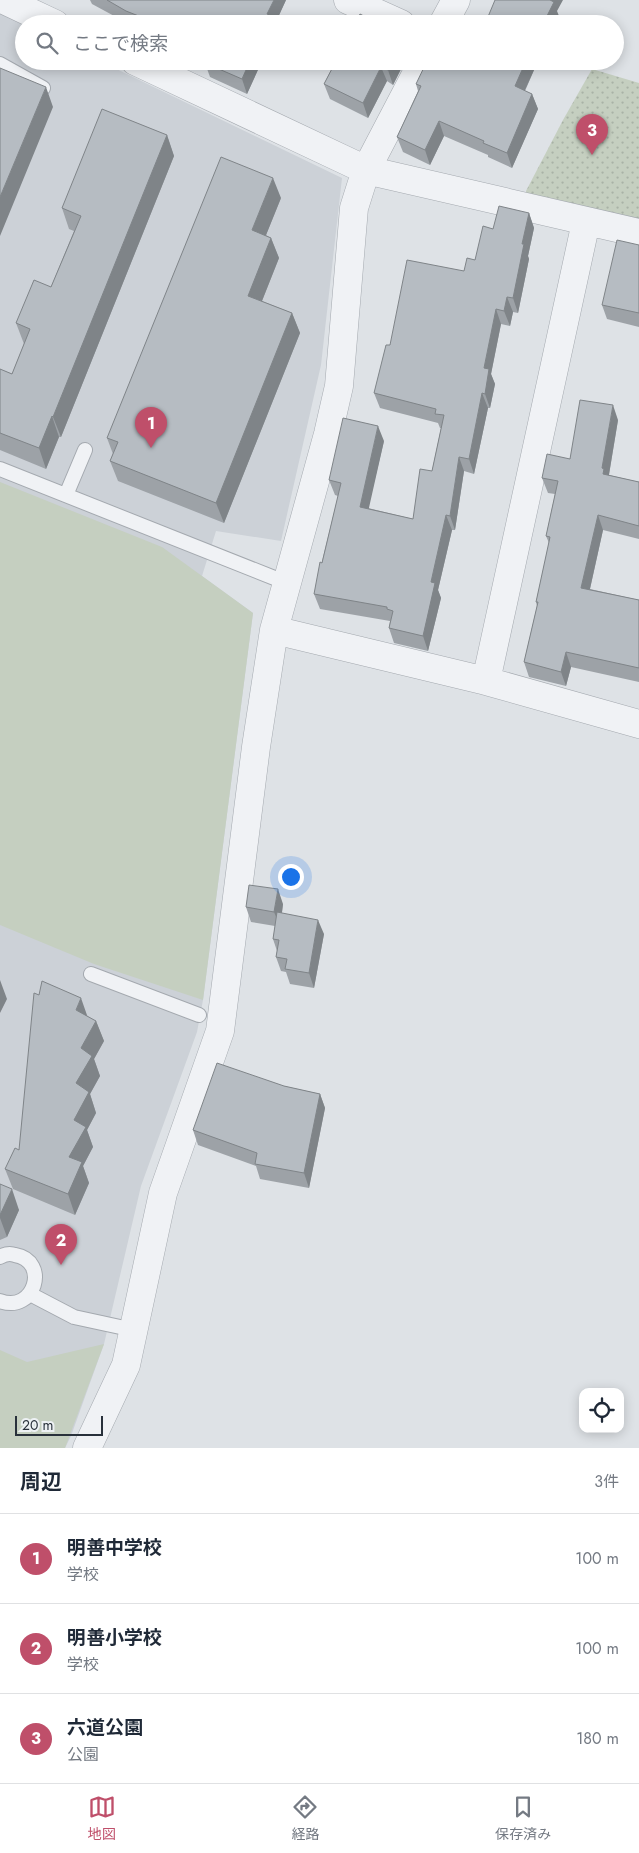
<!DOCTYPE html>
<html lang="ja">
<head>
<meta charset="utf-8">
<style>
	body { margin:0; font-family:Jost,"Noto Sans JP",sans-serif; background:#f2f2f3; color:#1f2937 }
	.controls { position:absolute; right:15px; bottom:15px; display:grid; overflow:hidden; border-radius:10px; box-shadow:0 2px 12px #0003 }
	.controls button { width:45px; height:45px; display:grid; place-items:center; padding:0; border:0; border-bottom:1px solid #e0e1e3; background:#fff; color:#1f2937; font:25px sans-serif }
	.scale { position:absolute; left:15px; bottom:12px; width:88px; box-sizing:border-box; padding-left:5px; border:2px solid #29313b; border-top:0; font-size:14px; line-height:18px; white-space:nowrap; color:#29313b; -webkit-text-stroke:4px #edf1f4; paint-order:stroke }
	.you { position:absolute; left:290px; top:876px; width:18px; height:18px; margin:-12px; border:4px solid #fff; border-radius:50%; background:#1a73e8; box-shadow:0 0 0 8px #1a73e833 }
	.badge { display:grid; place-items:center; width:32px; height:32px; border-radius:50%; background:#bf4f6a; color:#fff; font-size:16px; font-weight:700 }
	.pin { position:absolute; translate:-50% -41px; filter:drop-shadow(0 1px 2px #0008) }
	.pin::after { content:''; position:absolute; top:26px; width:18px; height:15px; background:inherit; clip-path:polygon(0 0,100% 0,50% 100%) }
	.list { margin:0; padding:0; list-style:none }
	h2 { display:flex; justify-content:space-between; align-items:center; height:65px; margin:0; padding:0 20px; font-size:21px }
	h2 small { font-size:16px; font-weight:400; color:#747a83 }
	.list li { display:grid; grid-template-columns:32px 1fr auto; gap:15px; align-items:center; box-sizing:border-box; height:90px; padding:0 20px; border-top:1px solid #e0e1e3 }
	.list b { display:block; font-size:19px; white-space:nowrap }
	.list p { margin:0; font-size:16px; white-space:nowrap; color:#747a83 }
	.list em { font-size:16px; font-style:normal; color:#747a83 }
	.icon { flex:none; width:28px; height:28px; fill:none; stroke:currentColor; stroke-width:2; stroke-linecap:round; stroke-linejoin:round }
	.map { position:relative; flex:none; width:639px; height:1448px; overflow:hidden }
	.search { position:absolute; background:#fff; box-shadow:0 2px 12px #0003; left:15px; right:15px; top:15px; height:55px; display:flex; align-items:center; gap:12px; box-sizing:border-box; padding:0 18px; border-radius:28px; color:#747a83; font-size:19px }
	.sheet { height:335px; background:#fff }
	nav { display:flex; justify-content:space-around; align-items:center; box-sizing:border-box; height:70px; border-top:1px solid #e0e1e3; background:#fff; font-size:14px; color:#747a83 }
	nav a { display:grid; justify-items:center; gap:2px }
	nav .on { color:#bf4f6a }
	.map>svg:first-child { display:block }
	.built { fill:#ccd1d7 }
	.green { fill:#c5cfc0 }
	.park { fill:url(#park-dots) }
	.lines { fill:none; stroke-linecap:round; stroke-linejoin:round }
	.service-casing { stroke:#a4a9af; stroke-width:16 }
	.minor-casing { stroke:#a4a9af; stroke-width:29 }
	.service { stroke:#f0f2f5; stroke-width:14 }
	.minor { stroke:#f0f2f5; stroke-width:28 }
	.wall { fill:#9da2a7 }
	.shaded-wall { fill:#7f8488 }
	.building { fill:#b6bcc2; stroke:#7f8488 }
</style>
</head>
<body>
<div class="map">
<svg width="639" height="1448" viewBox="0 0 639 1448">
	<defs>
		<pattern id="park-dots" width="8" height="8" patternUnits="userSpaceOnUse" patternTransform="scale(1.25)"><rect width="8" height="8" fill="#c5cfc0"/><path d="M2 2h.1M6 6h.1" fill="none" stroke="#a9b2a6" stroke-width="1.8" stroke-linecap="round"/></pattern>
	</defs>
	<rect width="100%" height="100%" fill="#dee2e6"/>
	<path class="built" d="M0 13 24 25V61H100L342 178 321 365 281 541 216 531 202 576 253 613 203 1000 197 1032 141 1186 104 1344 71 1436 65 1448H0Z"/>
	<path class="green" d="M0 482 162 547 253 613 203 1000 94 964 0 925Z
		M104 1344 65 1448H0V1350L27 1362Z"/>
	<path class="park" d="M592 69 639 83V221L526 198V191L563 120Z"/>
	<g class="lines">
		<defs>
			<path id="service" d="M0 64 43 88
				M0 469 287 583
				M66 495 85 450
				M91 974 199 1015
				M0 1257C5 1254 10 1253 15 1255 50 1261 35 1314 0 1301
				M30 1294 74 1317 134 1330"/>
			<path id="minor" d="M4 0 55 24
				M348 0 401 24
				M443 24 456 0
				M135 61 366 170 639 233
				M274 630 486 681 639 724
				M486 681 586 222
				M87 1448 126 1365 163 1193 220 1031 256 747 274 630 328 434 339 386 354 208 366 170 423 61"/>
		</defs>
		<use href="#service" class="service-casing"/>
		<use href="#minor" class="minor-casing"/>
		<use href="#service" class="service"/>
		<use href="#minor" class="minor"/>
	</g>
	<path class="wall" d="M90 0H286L275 24H129L92 4Z
		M262 61 247 94 210 77 205 63Z
		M336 61H405L393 85 387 81 368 118 330 99 324 84Z
		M538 61 525 91 532 94 538 109 512 168 488 157V155L444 136 430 165 403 152 397 137 418 91 416 84Z
		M167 135 174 156 61 437H59L46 469 0 450V369L12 374 24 344 16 323 51 287 74 231 69 229 62 208Z
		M281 198 266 235 271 238 279 258 262 301 292 313 300 333 224 523 118 481 110 461 113 454 107 438Z
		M529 213 534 228 528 256 529 259 518 313 513 312 510 326 501 324 491 374 495 384 490 408H488L474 474 464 471 455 530H452L438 590 441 598 428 651 394 643 389 628 390 621 320 609 314 594 338 496 335 495 329 480 384 441 368 508 413 519 432 471 441 428H440L438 423 380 408 374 393 390 345 475 260 493 229Z
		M639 245V327L607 319 602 305Z
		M618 420 609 475 639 482V539L603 530 590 589 639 600V682L571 667 566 686 529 677 524 662 537 606 536 602 549 543 546 536 555 494 548 493 542 478 570 459Z
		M283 904 282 913 324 934 314 988 290 984 286 972 281 971 276 957 277 951 273 939 275 926 251 922 246 907Z
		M87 1016 96 1021 104 1041 94 1059 100 1076 90 1094 96 1113 87 1130 93 1147 83 1166 89 1183 75 1215 13 1189 5 1169 19 1150Z
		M284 1086 320 1094 325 1108 309 1188 260 1179 256 1166 198 1145 193 1130Z
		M0 1184 19 1210 7 1237 0 1240Z"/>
	<path class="shaded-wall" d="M274 0H286L275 24H266L267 14Z
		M550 0H563L557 11 559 16 555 24H543Z
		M250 61H262L247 94 242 79Z
		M392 61H405L393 85 388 70Z
		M526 61H538L520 101 515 86Z
		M381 67 387 81 368 118 363 103Z
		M46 87 53 107 0 236V197Z
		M532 94 538 109 512 168 507 153Z
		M439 121 444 136 430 165 425 150Z
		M167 135 174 156 61 437 53 417Z
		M273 178 281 198 260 250 252 230Z
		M529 213 534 228 528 256 529 259 518 313 513 298 522 244Z
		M271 238 279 258 256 316 248 296Z
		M507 297 513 312 510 326 504 311Z
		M496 309 501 324 491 374 495 384 490 408 485 394 484 368Z
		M292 313 300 333 224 523 216 503Z
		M482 393 488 408 474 474 469 459Z
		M613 405 618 420 608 480 603 474 602 468Z
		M52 416 59 437 46 469 39 448Z
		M378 426 384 441 366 521 360 507Z
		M459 457 464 471 455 530 450 516Z
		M446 515 452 530 438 590 441 598 428 651 423 636 431 582Z
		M598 515 603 530 587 602 581 588Z
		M566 652 571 667 566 686 561 672Z
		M278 889 283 904 280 926 274 912Z
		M318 920 324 934 314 988 309 973Z
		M0 980 7 999 0 1013Z
		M81 998 88 1018 76 1010Z
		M96 1021 104 1041 94 1059 100 1076 90 1094 96 1113 87 1130 93 1147 83 1166 89 1183 75 1215 68 1194 69 1157 74 1120 76 1083 81 1048Z
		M320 1094 325 1108 309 1188 304 1173Z
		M12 1189 19 1210 7 1237 0 1218V1215Z"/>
	<path class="building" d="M107 0H274L267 14 270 15 266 24H159L126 11Z
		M495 0H550L554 2 543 24H485Z
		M360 14 379 24H355Z
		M206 61H250L242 79 205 63Z
		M336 61H392L388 70 381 67 363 103 324 84Z
		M427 61H526L515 86 532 94 507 153 483 143 484 141 439 121 425 150 397 137 421 86 416 84Z
		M0 68 46 87 0 197Z
		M102 109 167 135 53 417 52 416 39 448 0 433V369L12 374 30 329 16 323 34 280 51 287 81 216 62 208Z
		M221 157 273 178 252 230 271 238 248 296 292 313 216 503 110 461 118 442 107 438Z
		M499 206 529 213 522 244H524L513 298 507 297 504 311 496 309 484 368 489 369 485 394 482 393 469 459 459 457 450 516 446 515 431 582 435 583 423 636 389 628 393 611 387 609V607L314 594 320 562 322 563 341 483 329 480 343 418 378 426 360 507 413 519 420 469 432 471 444 415 435 414 436 409 374 393 386 345H390L407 260 464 271 467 258 475 260 483 226 493 229Z
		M617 240 639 245V313L602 305Z
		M580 400 613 405 602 468 604 469 603 474 639 482V526L598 515 581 588 639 600V668L566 652 561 672 524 662 538 602H536L550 537 546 536 558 481 542 478 547 454 570 459Z
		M249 885 278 889 274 912 246 907Z
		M277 912 318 920 309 973 285 969 287 959 276 957 279 940 273 939Z
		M42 981 81 998 76 1010 96 1021 81 1048 92 1056 76 1083 89 1092 74 1120 86 1127 69 1157 82 1162 68 1194 5 1169 15 1148 19 1150 34 993 39 995Z
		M217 1063 284 1086 320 1094 304 1173 255 1164 257 1153 193 1130Z
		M0 1184 12 1189 0 1215Z"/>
</svg>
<div class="controls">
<button><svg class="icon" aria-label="locate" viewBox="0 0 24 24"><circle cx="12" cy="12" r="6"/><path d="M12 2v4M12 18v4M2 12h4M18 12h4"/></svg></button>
</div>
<div class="scale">20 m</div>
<div class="you"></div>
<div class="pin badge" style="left:151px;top:448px">1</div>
<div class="pin badge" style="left:61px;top:1265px">2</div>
<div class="pin badge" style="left:592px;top:155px">3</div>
<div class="search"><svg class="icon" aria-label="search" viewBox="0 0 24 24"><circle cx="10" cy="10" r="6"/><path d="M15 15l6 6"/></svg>ここで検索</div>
</div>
<section class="sheet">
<h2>周辺<small>3件</small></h2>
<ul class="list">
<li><span class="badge">1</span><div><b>明善中学校</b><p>学校</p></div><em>100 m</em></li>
<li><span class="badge">2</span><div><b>明善小学校</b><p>学校</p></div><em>100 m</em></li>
<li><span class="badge">3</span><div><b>六道公園</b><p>公園</p></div><em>180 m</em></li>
</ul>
</section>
<nav>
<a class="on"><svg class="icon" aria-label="map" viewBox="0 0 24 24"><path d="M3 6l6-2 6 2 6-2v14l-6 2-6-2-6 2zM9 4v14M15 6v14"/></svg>地図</a>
<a><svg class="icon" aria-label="directions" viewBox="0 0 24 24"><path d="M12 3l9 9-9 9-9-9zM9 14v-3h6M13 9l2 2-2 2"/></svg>経路</a>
<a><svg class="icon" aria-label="saved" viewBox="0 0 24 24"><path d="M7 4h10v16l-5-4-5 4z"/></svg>保存済み</a>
</nav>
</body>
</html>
